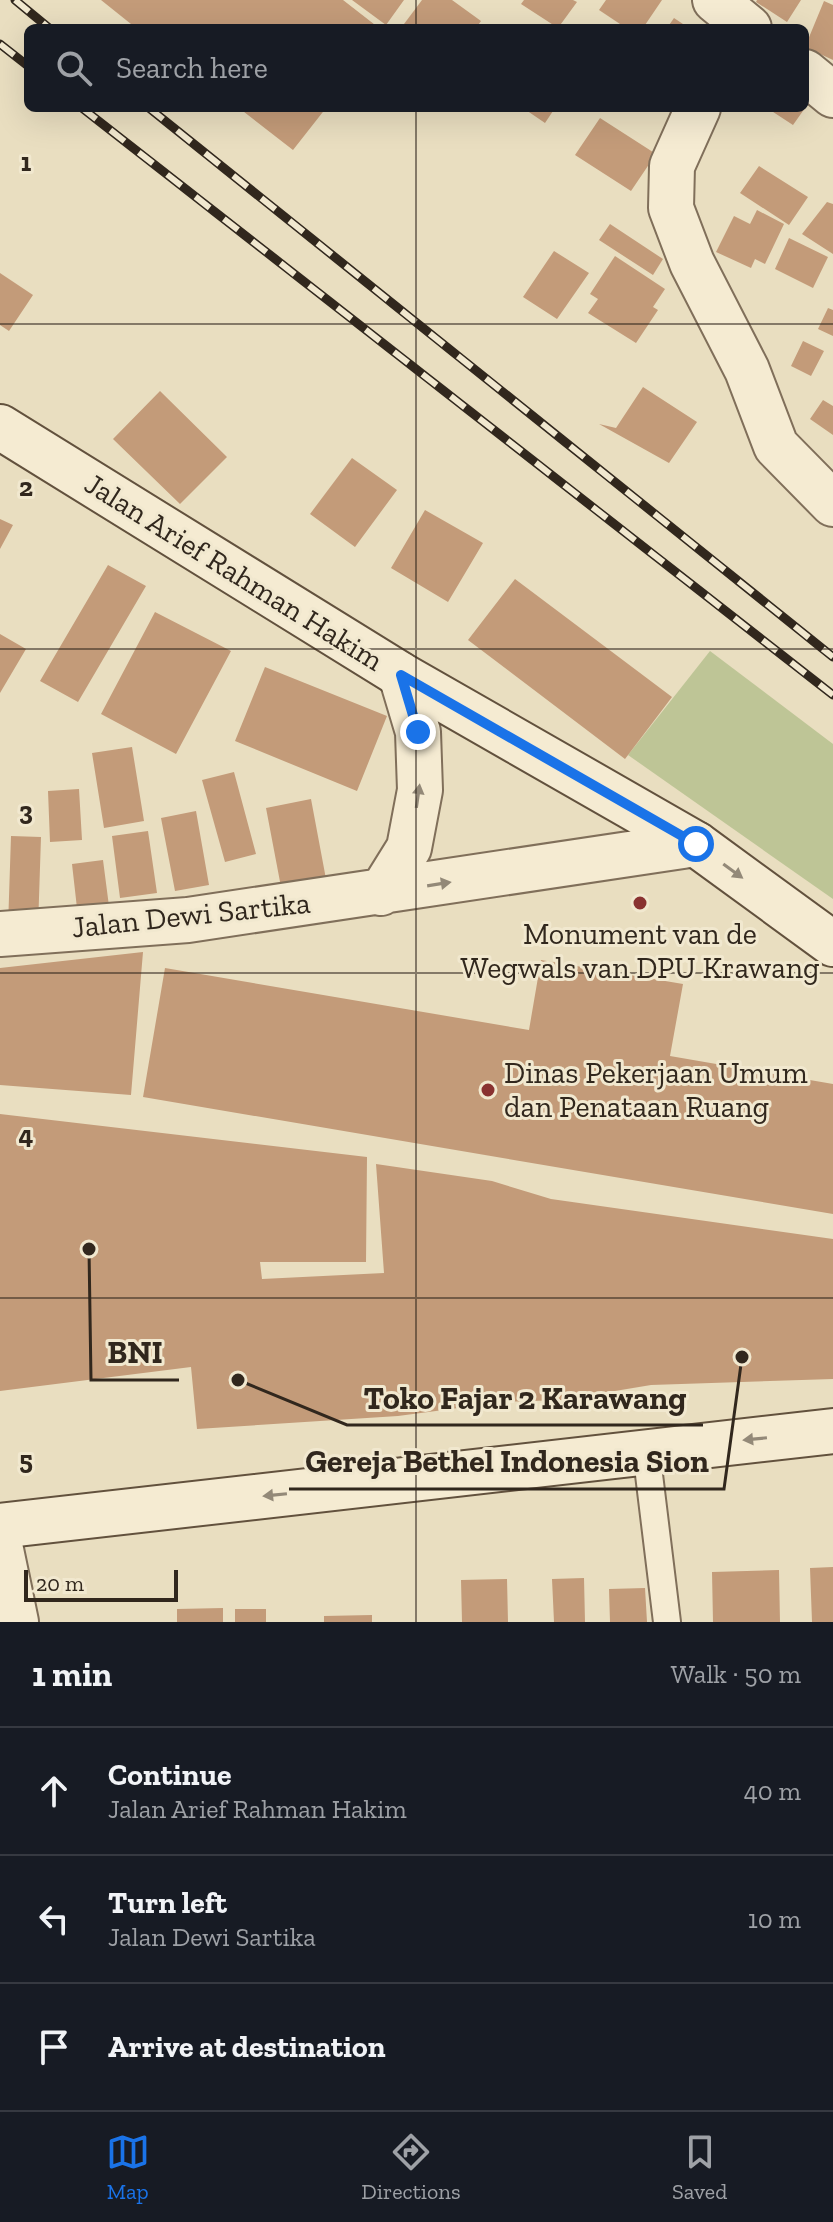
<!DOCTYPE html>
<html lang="en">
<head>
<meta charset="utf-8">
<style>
	body { margin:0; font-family:"Zilla Slab",serif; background:#20242c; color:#f1f3f6 }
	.scale { position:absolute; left:24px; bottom:20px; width:154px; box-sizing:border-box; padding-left:8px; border:4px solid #31271d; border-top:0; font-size:22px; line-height:28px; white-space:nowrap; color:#31271d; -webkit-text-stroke:6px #f1e8cf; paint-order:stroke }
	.stop { position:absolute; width:24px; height:24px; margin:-18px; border:6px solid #1a73e8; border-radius:50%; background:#fff }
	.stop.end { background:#1a73e8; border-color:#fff; box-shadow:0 2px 8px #0008 }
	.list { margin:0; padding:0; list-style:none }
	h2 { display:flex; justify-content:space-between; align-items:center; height:104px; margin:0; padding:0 32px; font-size:34px }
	h2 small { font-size:26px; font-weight:400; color:#9ea1a6 }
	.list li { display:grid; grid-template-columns:52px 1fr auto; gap:24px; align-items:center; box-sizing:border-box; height:128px; padding:0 32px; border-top:2px solid #363941 }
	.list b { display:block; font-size:30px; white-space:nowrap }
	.list p { margin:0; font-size:26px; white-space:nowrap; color:#9ea1a6 }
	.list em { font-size:26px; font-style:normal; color:#9ea1a6 }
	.icon { flex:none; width:44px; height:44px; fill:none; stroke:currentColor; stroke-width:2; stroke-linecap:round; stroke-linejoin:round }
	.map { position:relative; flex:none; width:833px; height:1622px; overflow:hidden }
	.search { position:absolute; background:#171b24; box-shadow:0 8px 32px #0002; left:24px; right:24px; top:24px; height:88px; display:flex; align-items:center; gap:20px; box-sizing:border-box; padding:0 28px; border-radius:12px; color:#9ea1a6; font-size:30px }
	.sheet { height:488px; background:#171b24 }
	nav { display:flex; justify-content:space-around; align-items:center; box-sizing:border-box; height:112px; border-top:2px solid #363941; background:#171b24; font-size:22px; color:#9ea1a6 }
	nav a { display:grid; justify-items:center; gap:4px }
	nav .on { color:#1a73e8 }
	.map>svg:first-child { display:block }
	.green { fill:#bec596 }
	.building { fill:#c39b79 }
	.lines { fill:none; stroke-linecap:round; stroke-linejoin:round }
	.service-casing { stroke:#806f5a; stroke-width:30 }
	.minor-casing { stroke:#806f5a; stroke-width:48 }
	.tertiary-casing { stroke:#806f5a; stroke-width:48 }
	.secondary-casing { stroke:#62513d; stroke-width:48 }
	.service { stroke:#f5ebd2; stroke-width:26 }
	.minor { stroke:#f5ebd2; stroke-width:44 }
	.tertiary { stroke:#f5ebd2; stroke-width:44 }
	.secondary { stroke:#f5ebd2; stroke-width:44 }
	.rail-casing { stroke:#31271d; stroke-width:9 }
	.rail { stroke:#f1e8cf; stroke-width:6; stroke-dasharray:18; stroke-linecap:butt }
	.oneway { fill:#938978 }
	.route { stroke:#1a73e8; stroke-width:10 }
	.grid { fill:none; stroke:#31271d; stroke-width:2; stroke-opacity:0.55 }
	.poi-dot { fill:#893230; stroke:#f1e8cf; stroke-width:3 }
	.labels { text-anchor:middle; stroke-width:6; stroke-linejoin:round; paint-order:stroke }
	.street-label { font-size:30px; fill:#31271d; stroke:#f1e8cf }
	.poi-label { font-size:30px; fill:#31271d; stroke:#f1e8cf }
	.grid-label { font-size:26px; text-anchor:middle; font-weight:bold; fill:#31271d; stroke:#f1e8cf; stroke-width:6; stroke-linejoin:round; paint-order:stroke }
	.leader { fill:none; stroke:#31271d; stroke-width:3 }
	.callout-dot { fill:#31271d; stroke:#f1e8cf; stroke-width:3 }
	.callout-label { font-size:32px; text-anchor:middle; font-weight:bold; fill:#31271d; stroke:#f1e8cf; stroke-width:6; stroke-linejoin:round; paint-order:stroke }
</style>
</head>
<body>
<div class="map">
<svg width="833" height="1622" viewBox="0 0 833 1622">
	<rect width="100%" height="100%" fill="#e9dec0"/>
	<path class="green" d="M710 651 833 744V899L628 755Z"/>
	<path class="building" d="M101 0H343L379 28H136Z
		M352 0H404L386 25Z
		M422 0H452L481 21 476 28H401Z
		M524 0H573L577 2 558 28 521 4Z
		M606 0H662L643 28H626L599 10Z
		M757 0H801L787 22 756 2Z
		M824 1 833 5V60L805 47Z
		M674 18 689 28H667Z
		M805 98 810 101 793 125 767 108H805Z
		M239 108H326L293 150Z
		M523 108H555L545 123Z
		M600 118 656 154 631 191 575 155Z
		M759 166 808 197 789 225 740 193Z
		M827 202 833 204V254L802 234Z
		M757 210 784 224 765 264 755 259 751 268 716 252 734 216 750 224Z
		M610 224 663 259 653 275 599 240Z
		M789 238 828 257 813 288 775 269Z
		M554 251 589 273 557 319 523 297Z
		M615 256 665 289 653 307 658 310 636 343 588 313 598 299 590 294Z
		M0 273 33 295 9 331 0 325Z
		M828 308 833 310V336L818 329Z
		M803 341 824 351 811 376 791 366Z
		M643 387 697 422 669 463 599 424 616 428Z
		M160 391 227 457 180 504 113 439Z
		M823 400 833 406V435L810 419Z
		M352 458 397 490 355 547 310 514Z
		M425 510 483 543 448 602 391 568Z
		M0 519 13 525 0 549Z
		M108 565 146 586 78 702 40 681Z
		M515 579 672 697 625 759 468 640Z
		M155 612 231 651 176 754 101 714Z
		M0 634 26 649 0 693Z
		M265 667 387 716 357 791 235 741Z
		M132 747 144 821 104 828 92 753Z
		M234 772 256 854 225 862 202 780Z
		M79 789 82 840 50 842 48 791Z
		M311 799 326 879 281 887 266 808Z
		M196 811 209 885 175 891 161 818Z
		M148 831 157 893 120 898 112 836Z
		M11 836 41 837 38 928 8 927Z
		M103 860 110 914 78 917 72 864Z
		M143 952 131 1095 0 1085V968Z
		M541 960 683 984 670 1056 833 1084V1214L143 1097 165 968 529 1030Z
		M0 1114 367 1157 366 1262H260L262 1279 384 1273 376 1164 492 1181 551 1199 833 1239V1379L651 1385 561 1400 504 1402 398 1416 197 1429 191 1367 0 1391Z
		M833 1567V1622H812L810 1568Z
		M779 1570 780 1622H713L712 1572Z
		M584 1578 585 1622H554L552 1579Z
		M507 1579 508 1622H462L461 1580Z
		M645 1588 647 1622H610L609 1589Z
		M223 1608V1622H177V1609Z
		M235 1609H266V1622H235Z
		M372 1615V1622H324V1616Z"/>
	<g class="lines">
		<defs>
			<path id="service" d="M646 1450 667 1622"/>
			<path id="minor" d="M715 0 749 28
				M805 72 833 95
				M698 108 672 166 671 208 692 263 747 370 776 446 833 504
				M0 1545 16 1622"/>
			<path id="tertiary" d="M381 893 409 848 420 790 418 732 401 675
				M0 934 188 920 696 844"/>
			<path id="secondary" d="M0 427 401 675 696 844 833 944
				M0 1526 833 1431"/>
		</defs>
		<use href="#service" class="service-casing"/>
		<use href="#minor" class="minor-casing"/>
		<use href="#tertiary" class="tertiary-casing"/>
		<use href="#secondary" class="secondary-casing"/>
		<use href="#service" class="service"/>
		<use href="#minor" class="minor"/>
		<use href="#tertiary" class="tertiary"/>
		<use href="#secondary" class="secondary"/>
		<defs>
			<path id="rail" d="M15 0 49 28
				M0 44 28 66
				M82 108 833 695
				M149 108 833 657"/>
		</defs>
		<use href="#rail" class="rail-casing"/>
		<use href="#rail" class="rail"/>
	</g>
	<defs><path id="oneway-solid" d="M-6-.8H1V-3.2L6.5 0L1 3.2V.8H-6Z" transform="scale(2)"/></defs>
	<g class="oneway">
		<use href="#oneway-solid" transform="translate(418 796) rotate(-82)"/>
		<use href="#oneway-solid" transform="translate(733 871) rotate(36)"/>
		<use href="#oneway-solid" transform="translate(439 884) rotate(-9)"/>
		<use href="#oneway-solid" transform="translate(755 1439) rotate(174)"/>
		<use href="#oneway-solid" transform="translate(275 1495) rotate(174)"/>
	</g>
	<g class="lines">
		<path class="route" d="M418 732 401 675 696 844"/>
	</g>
	<path class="grid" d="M416 0V28M416 108V1622M0 324H833M0 649H833M0 973H833M0 1298H833"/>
	<g class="poi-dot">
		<circle cx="640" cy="903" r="8"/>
		<circle cx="488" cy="1090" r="8"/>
	</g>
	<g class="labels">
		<g class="street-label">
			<text transform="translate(234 572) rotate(32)" y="10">Jalan Arief Rahman Hakim</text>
			<text transform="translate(191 915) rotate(-6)" y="10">Jalan Dewi Sartika</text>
		</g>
		<g class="poi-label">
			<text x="640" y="944">Monument van de<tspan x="640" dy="34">Wegwals van DPU Krawang</tspan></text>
			<text x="504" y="1083" text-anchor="start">Dinas Pekerjaan Umum<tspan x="504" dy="34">dan Penataan Ruang</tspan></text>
		</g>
	</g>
	<g class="grid-label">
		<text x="26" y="171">1</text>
		<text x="26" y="496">2</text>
		<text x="26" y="820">3</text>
		<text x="26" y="1144">4</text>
		<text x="26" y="1469">5</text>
	</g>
	<path class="leader" d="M89 1249L91 1380H179M238 1380L347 1425H703M742 1357L724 1489H289"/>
	<g class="callout-dot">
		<circle cx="89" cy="1249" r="8"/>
		<circle cx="238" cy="1380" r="8"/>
		<circle cx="742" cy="1357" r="8"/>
	</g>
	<g class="callout-label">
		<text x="135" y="1363">BNI</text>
		<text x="525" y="1409">Toko Fajar 2 Karawang</text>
		<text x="507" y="1472">Gereja Bethel Indonesia Sion</text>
	</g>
</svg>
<div class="scale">20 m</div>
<div class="stop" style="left:696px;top:844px"></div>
<div class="stop end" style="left:418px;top:732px"></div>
<div class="search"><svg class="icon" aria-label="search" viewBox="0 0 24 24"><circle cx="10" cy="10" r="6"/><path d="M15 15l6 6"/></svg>Search here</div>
</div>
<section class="sheet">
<h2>1 min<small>Walk · 50 m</small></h2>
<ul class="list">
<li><svg class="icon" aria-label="ahead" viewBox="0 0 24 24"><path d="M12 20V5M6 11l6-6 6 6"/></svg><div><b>Continue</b><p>Jalan Arief Rahman Hakim</p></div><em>40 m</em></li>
<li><svg class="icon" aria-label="left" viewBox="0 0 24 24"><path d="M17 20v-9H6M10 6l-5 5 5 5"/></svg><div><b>Turn left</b><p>Jalan Dewi Sartika</p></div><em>10 m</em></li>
<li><svg class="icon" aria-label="arrive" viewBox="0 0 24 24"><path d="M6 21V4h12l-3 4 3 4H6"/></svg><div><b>Arrive at destination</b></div></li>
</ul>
</section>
<nav>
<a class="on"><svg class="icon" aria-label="map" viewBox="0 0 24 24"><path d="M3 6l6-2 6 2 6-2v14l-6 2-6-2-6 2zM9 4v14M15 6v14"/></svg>Map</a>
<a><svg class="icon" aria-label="directions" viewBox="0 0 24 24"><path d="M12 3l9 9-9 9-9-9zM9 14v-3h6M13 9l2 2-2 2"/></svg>Directions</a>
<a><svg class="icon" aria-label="saved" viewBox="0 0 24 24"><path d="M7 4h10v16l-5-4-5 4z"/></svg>Saved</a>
</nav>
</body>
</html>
